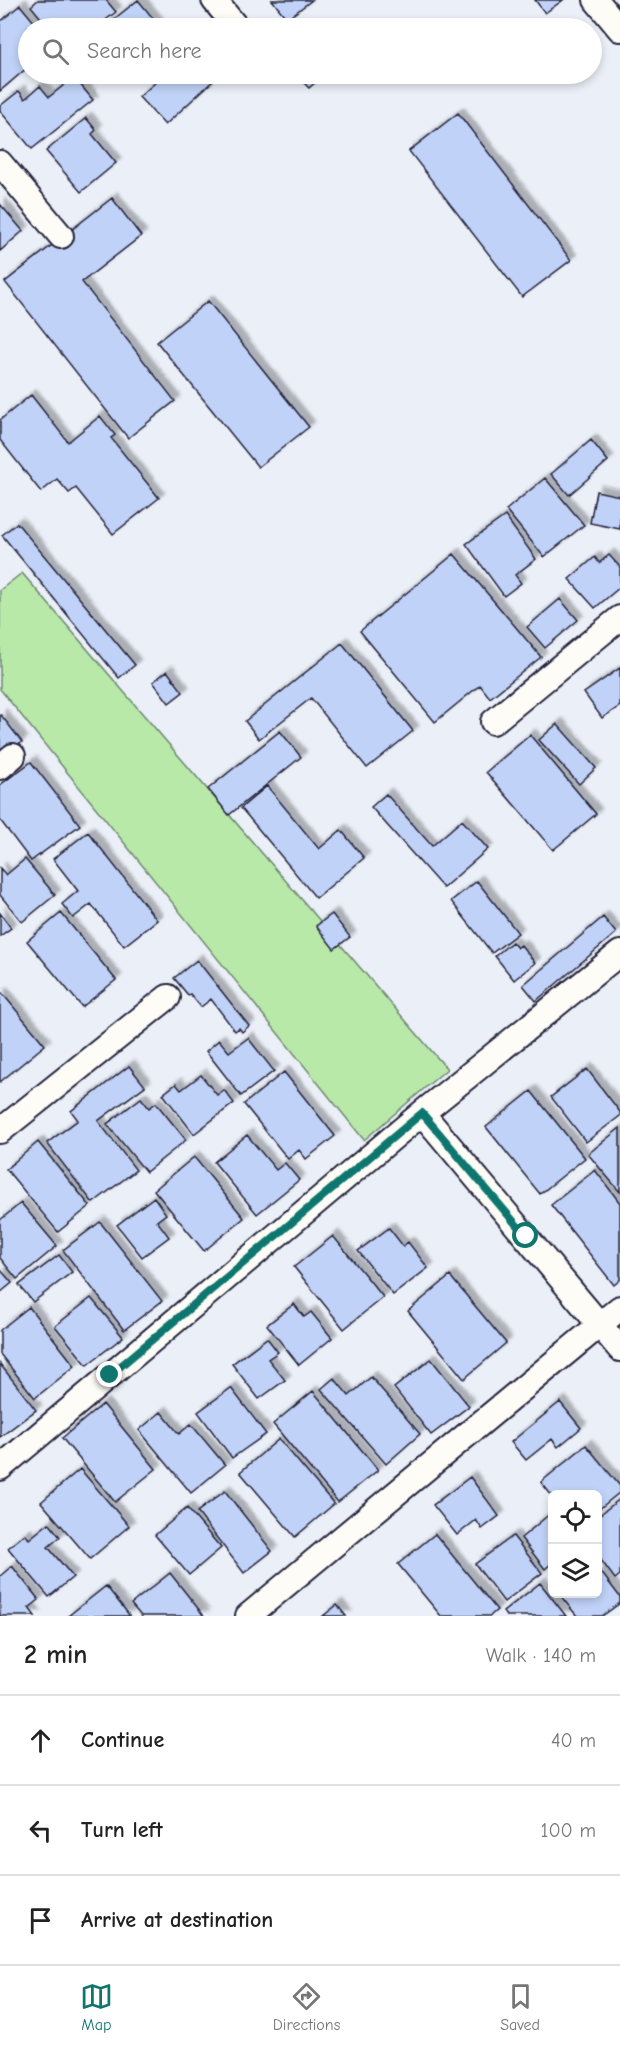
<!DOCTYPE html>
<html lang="en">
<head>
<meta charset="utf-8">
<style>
	body { margin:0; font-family:"Comic Neue",sans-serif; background:#f2f2f2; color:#222 }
	.controls { position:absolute; right:18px; bottom:18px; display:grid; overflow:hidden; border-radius:9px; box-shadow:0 3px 9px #0003 }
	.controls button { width:54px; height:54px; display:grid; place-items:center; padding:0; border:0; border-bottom:2px solid #e0e0e0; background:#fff; color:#222; font:30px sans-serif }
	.stop { position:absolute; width:18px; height:18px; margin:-14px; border:4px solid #0f766e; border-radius:50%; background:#fff }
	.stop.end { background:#0f766e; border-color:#fff; box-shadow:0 2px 6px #0008 }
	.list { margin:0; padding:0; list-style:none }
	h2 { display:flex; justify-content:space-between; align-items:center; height:78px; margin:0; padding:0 24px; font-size:26px }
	h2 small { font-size:20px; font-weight:400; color:#767676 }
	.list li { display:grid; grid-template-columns:39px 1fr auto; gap:18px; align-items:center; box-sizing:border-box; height:90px; padding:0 24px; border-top:2px solid #e0e0e0 }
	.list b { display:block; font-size:22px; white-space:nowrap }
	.list em { font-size:20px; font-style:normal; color:#767676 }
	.icon { flex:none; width:33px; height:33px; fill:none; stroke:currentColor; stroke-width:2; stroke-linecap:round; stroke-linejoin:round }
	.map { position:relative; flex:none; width:620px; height:1616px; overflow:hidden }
	.search { position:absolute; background:#fff; box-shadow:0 3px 9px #0003; left:18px; right:18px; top:18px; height:66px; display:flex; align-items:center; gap:15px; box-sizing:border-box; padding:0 21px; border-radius:33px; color:#767676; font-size:22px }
	.sheet { height:348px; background:#fff }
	nav { display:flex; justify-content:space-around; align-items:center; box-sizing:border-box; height:84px; border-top:2px solid #e0e0e0; background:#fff; font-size:16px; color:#767676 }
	nav a { display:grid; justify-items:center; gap:3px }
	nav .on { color:#0f766e }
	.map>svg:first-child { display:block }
	.green { fill:#b8e9a8; stroke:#6d8672; stroke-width:1.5 }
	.building { fill:#c0d2f8; stroke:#22223b; stroke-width:1.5; filter:url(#shadow) }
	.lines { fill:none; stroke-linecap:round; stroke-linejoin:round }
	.minor-casing { stroke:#22223b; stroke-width:28 }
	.minor { stroke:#fdfcf7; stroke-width:24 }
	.route { stroke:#0f766e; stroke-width:8 }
</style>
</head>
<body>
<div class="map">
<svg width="620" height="1616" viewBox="0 0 620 1616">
	<defs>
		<filter id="shadow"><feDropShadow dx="5.5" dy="-5.5" stdDeviation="1.5" flood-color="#0004"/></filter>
	</defs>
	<rect width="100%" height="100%" fill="#ebeff7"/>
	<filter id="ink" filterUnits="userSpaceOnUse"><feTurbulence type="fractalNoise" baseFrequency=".0167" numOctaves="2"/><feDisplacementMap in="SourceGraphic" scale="12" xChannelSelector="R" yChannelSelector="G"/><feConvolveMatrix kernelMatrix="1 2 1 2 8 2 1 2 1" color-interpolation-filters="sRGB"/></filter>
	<g filter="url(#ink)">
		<path class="green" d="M22 573 447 1069 364 1140 0 689V590Z"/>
		<path class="building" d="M38 0H106L116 12 95 28H49L31 6Z
			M138 0 161 28H103Z
			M272 0H312L287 19Z
			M535 0H563L545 13Z
			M20 5 39 28H28V67L0 91V22Z
			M165 74H210L215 79 165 125 139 97Z
			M295 74H325L309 88Z
			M74 77 93 100 32 149 0 111V106L19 91 25 99 40 86 49 97Z
			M458 113 571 260 522 297 409 151Z
			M86 118 96 130 92 134 116 163 81 192 46 151Z
			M112 198 141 236 82 282 175 401 128 438 5 282Z
			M0 204 23 231 0 251Z
			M208 301 309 427 258 467 157 342Z
			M31 395 68 442 100 416 115 435 111 438 159 498 113 534 76 488 69 493 57 479 41 492 0 440V420Z
			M591 440 608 461 569 495 551 474Z
			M545 478 584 525 544 557 506 510Z
			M596 491 620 496V529L590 523Z
			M505 516 536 559 515 575 521 583 504 596 466 544Z
			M17 523 135 665 119 678 2 535Z
			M454 554 541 657 490 698 480 685 435 722 360 631Z
			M609 555 620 567V587L595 608 569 579 595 557 599 563Z
			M560 599 578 620 545 648 527 627Z
			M342 643 413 731 367 768 311 698 259 739 245 721Z
			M620 668V706L602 718 584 693Z
			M167 671 183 692 169 703 153 682Z
			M1 715 22 742 0 759V716Z
			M557 724 596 768 579 784 539 740Z
			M280 731 301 757 229 815 208 789Z
			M530 735 596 814 553 850 486 772Z
			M31 762 80 825 31 861 0 820V785Z
			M267 786 319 849 341 830 364 858 316 898 241 808Z
			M386 794 432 846 462 820 488 849 443 888 371 807Z
			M88 832 157 920 124 946 91 904 73 918 62 904 78 891 53 859Z
			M25 859 55 895 22 922 0 895V868L6 875Z
			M477 881 518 933 492 953 451 901Z
			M0 913 11 928 0 936Z
			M61 913 116 980 82 1007 27 941Z
			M332 914 350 937 334 949 316 926Z
			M603 917 616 933 536 1001 523 985Z
			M512 942 517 948 521 945 535 963 514 980 495 956Z
			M197 960 249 1026 242 1032 239 1028 235 1031 211 999 201 1007 190 994 188 995 174 978Z
			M2 993 45 1045 0 1082V994Z
			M248 1038 274 1071 241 1096 206 1051 219 1040 229 1052Z
			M129 1066 145 1086 98 1121 136 1170 93 1203 47 1143 78 1120 71 1111Z
			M587 1069 620 1112V1116L586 1142 551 1097Z
			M284 1072 335 1136 306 1159 299 1150 288 1159 244 1104Z
			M201 1075 217 1095 224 1090 234 1103 194 1134 163 1094 176 1084 181 1090Z
			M531 1091 585 1158 540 1194 486 1127Z
			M141 1098 149 1108 156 1103 186 1140 146 1172 107 1124Z
			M620 1128V1192L588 1154Z
			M247 1135 276 1170 285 1163 299 1180 257 1214 214 1162Z
			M38 1142 90 1206 58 1232 6 1169Z
			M194 1157 244 1218 204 1251 154 1190Z
			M595 1170 620 1203V1280L614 1285 551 1205Z
			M154 1197 166 1214 157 1221 169 1237 142 1257 117 1225Z
			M21 1203 57 1246 17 1279 0 1258V1220Z
			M100 1222 162 1301 124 1330 63 1250Z
			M389 1228 403 1246 408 1242 428 1268 393 1295 358 1251Z
			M333 1236 383 1297 344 1329 294 1267Z
			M59 1255 72 1272 33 1302 19 1285Z
			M0 1269 12 1283 0 1293Z
			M450 1276 506 1343 464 1379 408 1311Z
			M91 1298 123 1337 87 1365 55 1326Z
			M294 1304 304 1317 311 1312 332 1338 299 1365 267 1325Z
			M29 1307 75 1366 35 1398 0 1354V1330Z
			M267 1338 278 1352 268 1359 285 1380 259 1399 232 1364Z
			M431 1359 469 1406 431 1435 394 1388Z
			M0 1364 36 1410 0 1437Z
			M371 1377 420 1434 386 1464 321 1389 334 1378 349 1396Z
			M231 1388 266 1434 232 1458 198 1412Z
			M313 1391 378 1470 338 1502 273 1424Z
			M560 1402 581 1428 558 1447 552 1439 526 1460 511 1442Z
			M103 1404 156 1469 115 1502 62 1438Z
			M161 1412 179 1434 191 1424 225 1465 191 1493 139 1430Z
			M279 1439 334 1504 295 1537 240 1472Z
			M586 1445 620 1486V1492L598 1510V1494L552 1496 541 1482Z
			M80 1469 129 1526 90 1559 41 1502Z
			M470 1477 499 1516 482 1529 476 1520 457 1535 433 1505Z
			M225 1491 272 1551 244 1573 197 1512Z
			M620 1499V1575L615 1579 598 1556V1516Z
			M187 1508 221 1548 189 1575 155 1535Z
			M552 1512V1563L545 1569 521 1538Z
			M49 1523 60 1537 48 1547 73 1577 49 1597 8 1548 25 1534 29 1539Z
			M435 1534 497 1610 490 1616H441L398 1564Z
			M513 1536 542 1573 504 1602 475 1564Z
			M12 1566 39 1600 29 1608 35 1616H0V1576Z
			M598 1568 620 1597V1603L602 1616H577L559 1594H598Z
			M170 1573 204 1616H141L131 1604Z
			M540 1583 566 1616H506L503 1612Z
			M106 1586 130 1616H68Z
			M337 1605 346 1616H323Z"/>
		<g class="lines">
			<defs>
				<path id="minor" d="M214 0 237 28
					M596 0 620 29
					M0 163 61 236
					M493 722 620 618
					M0 767 13 756
					M422 1113 620 1349
					M0 1131 168 997
					M0 1468 422 1113 620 953
					M248 1616 620 1308"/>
			</defs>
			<use href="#minor" class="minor-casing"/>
			<use href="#minor" class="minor"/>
		</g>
	</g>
	<g class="lines" filter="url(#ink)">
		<path class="route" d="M110 1375 422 1113 526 1236"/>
	</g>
</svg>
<div class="controls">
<button><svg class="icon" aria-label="locate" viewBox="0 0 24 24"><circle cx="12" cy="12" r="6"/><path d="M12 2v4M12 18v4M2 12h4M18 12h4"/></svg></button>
<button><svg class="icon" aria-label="layers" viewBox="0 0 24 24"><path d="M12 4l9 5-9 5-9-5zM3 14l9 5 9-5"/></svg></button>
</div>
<div class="stop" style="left:526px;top:1236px"></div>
<div class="stop end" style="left:110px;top:1375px"></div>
<div class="search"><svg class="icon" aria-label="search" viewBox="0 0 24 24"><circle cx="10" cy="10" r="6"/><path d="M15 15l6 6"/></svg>Search here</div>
</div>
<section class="sheet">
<h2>2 min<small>Walk · 140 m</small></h2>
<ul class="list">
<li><svg class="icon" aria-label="ahead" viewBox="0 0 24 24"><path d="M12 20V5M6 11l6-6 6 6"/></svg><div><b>Continue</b></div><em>40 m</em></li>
<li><svg class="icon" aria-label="left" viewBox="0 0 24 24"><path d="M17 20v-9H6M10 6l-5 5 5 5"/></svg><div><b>Turn left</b></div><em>100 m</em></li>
<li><svg class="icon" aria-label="arrive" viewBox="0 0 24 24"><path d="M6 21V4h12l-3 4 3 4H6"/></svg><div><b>Arrive at destination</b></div></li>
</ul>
</section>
<nav>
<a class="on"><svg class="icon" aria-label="map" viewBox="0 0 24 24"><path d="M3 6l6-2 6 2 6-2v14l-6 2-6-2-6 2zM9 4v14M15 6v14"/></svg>Map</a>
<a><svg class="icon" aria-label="directions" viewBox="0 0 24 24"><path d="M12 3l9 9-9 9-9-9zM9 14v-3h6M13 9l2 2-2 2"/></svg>Directions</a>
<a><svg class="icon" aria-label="saved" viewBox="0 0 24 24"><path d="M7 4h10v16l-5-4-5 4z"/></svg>Saved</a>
</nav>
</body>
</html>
